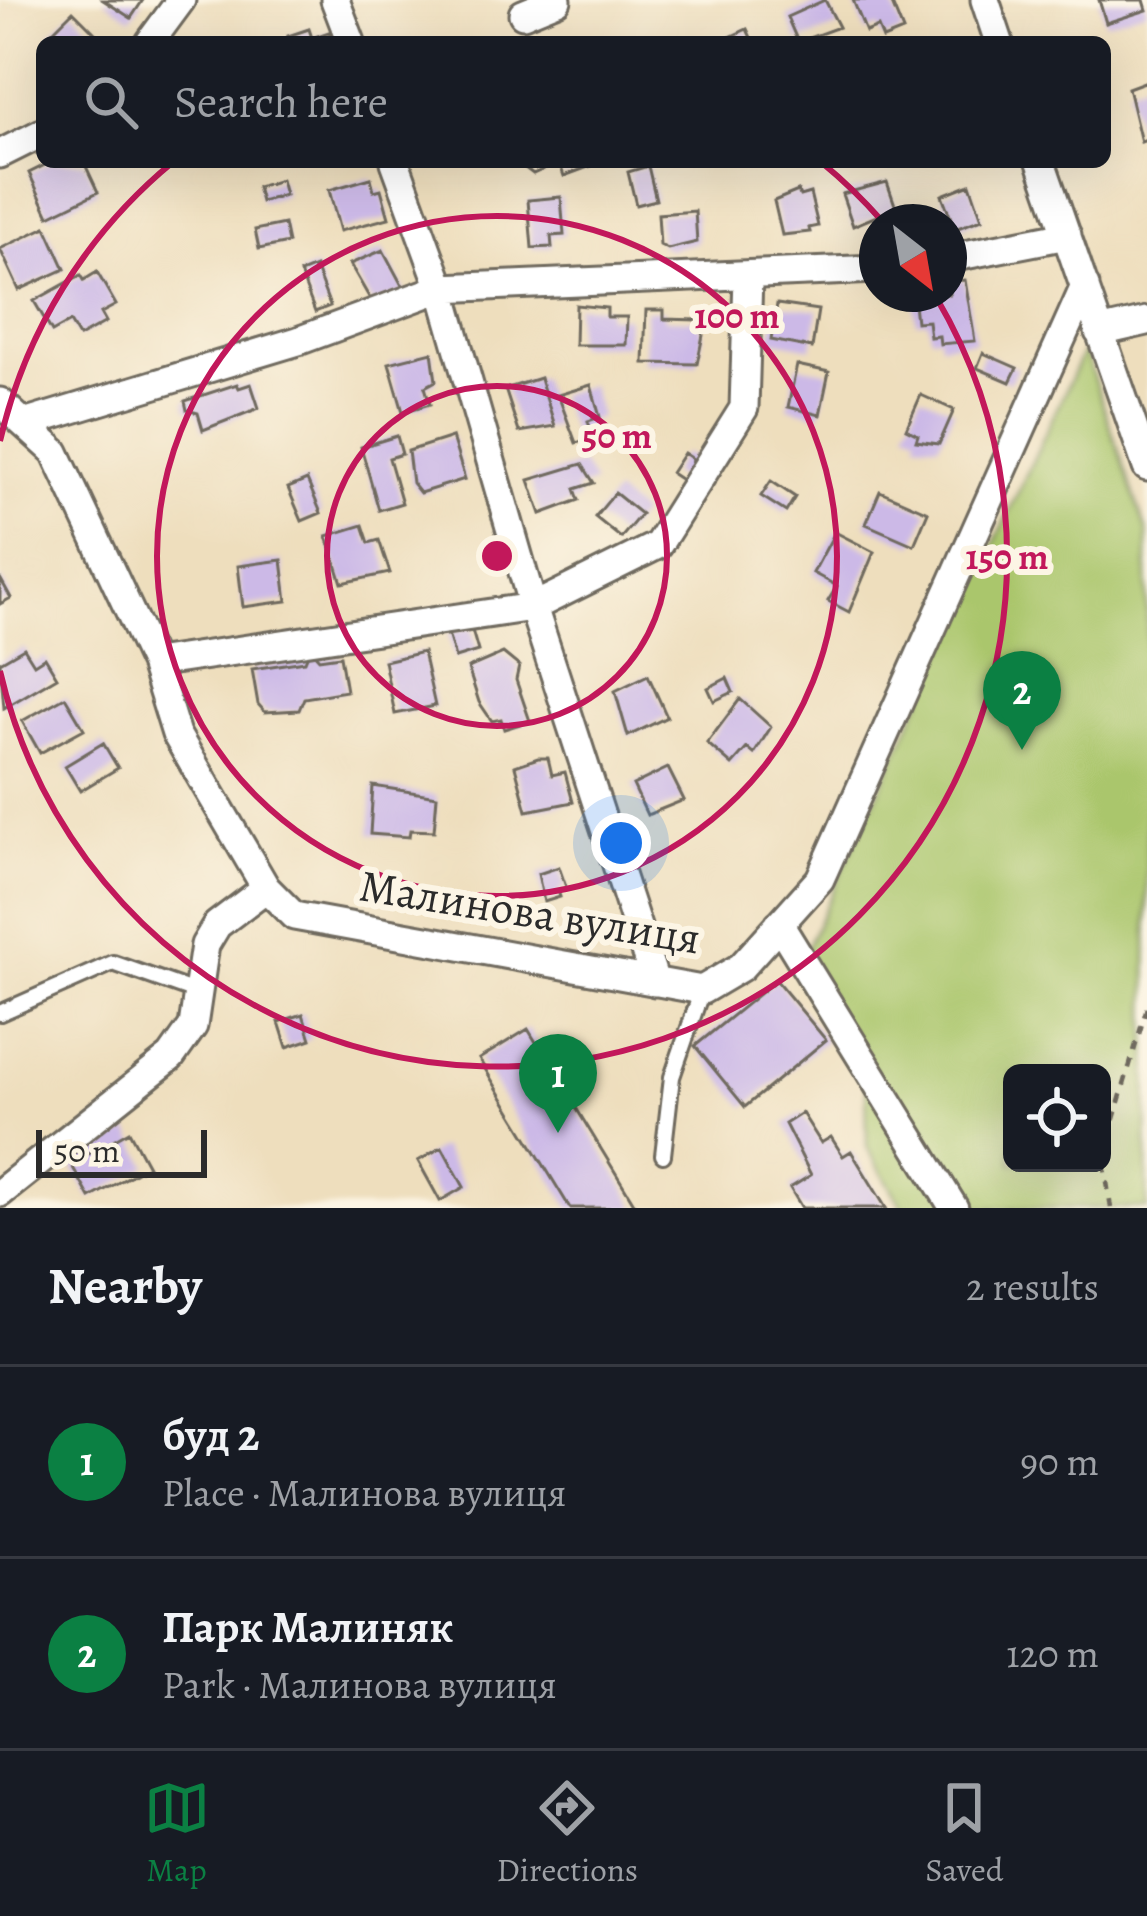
<!DOCTYPE html>
<html lang="en">
<head>
<meta charset="utf-8">
<style>
	body { margin:0; font-family:Alegreya,serif; background:#20242c; color:#f1f3f6 }
	.controls { position:absolute; right:36px; bottom:36px; display:grid; overflow:hidden; border-radius:18px; box-shadow:0 12px 48px #0002 }
	.controls button { width:108px; height:108px; display:grid; place-items:center; padding:0; border:0; border-bottom:3px solid #363941; background:#171b24; color:#f1f3f6; font:60px sans-serif }
	.compass { position:absolute; left:859px; top:204px; width:108px; height:108px; border-radius:50%; background:#171b24; box-shadow:0 12px 48px #0002; rotate:149deg }
	.scale { position:absolute; left:36px; bottom:30px; width:171px; box-sizing:border-box; padding-left:12px; border:6px solid #2b2b2b; border-top:0; font-size:33px; line-height:42px; white-space:nowrap; color:#2b2b2b; -webkit-text-stroke:9px #fcf5e5; paint-order:stroke }
	.you { position:absolute; left:621px; top:843px; width:42px; height:42px; margin:-30px; border:9px solid #fff; border-radius:50%; background:#1a73e8; box-shadow:0 0 0 18px #1a73e833 }
	.badge { display:grid; place-items:center; width:78px; height:78px; border-radius:50%; background:#0b8043; color:#fff; font-size:39px; font-weight:700 }
	.pin { position:absolute; translate:-50% -99px; filter:drop-shadow(0 3px 6px #0008) }
	.pin::after { content:''; position:absolute; top:63px; width:42px; height:36px; background:inherit; clip-path:polygon(0 0,100% 0,50% 100%) }
	.list { margin:0; padding:0; list-style:none }
	h2 { display:flex; justify-content:space-between; align-items:center; height:156px; margin:0; padding:0 48px; font-size:51px }
	h2 small { font-size:39px; font-weight:400; color:#9ea1a6 }
	.list li { display:grid; grid-template-columns:78px 1fr auto; gap:36px; align-items:center; box-sizing:border-box; height:192px; padding:0 48px; border-top:3px solid #363941 }
	.list b { display:block; font-size:45px; white-space:nowrap }
	.list p { margin:0; font-size:39px; white-space:nowrap; color:#9ea1a6 }
	.list em { font-size:39px; font-style:normal; color:#9ea1a6 }
	.icon { flex:none; width:66px; height:66px; fill:none; stroke:currentColor; stroke-width:2; stroke-linecap:round; stroke-linejoin:round }
	.map { position:relative; flex:none; width:1147px; height:1208px; overflow:hidden }
	.search { position:absolute; background:#171b24; box-shadow:0 12px 48px #0002; left:36px; right:36px; top:36px; height:132px; display:flex; align-items:center; gap:30px; box-sizing:border-box; padding:0 42px; border-radius:18px; color:#9ea1a6; font-size:45px }
	.sheet { height:540px; background:#171b24 }
	nav { display:flex; justify-content:space-around; align-items:center; box-sizing:border-box; height:168px; border-top:3px solid #363941; background:#171b24; font-size:33px; color:#9ea1a6 }
	nav a { display:grid; justify-items:center; gap:6px }
	nav .on { color:#0b8043 }
	.map>svg:first-child { display:block }
	.green { fill:#aac66c; stroke:#6a784c; stroke-width:3; fill-rule:evenodd }
	.building { fill:#ccb9e7 }
	.lines { fill:none; stroke-linecap:round; stroke-linejoin:round }
	.lane-casing { stroke:#6f6a5e; stroke-width:20 }
	.street-casing { stroke:#6f6a5e; stroke-width:33 }
	.path { stroke:#6f6a5e; stroke-width:4.5; stroke-dasharray:9 9; stroke-linecap:butt }
	.lane { stroke:#fff; stroke-width:14 }
	.street { stroke:#fff; stroke-width:27 }
	.ring { fill:none; stroke:#c2185b; stroke-width:6 }
	.labels { text-anchor:middle; stroke-width:12; stroke-linejoin:round; paint-order:stroke }
	.street-label { font-size:45px; fill:#2b2b2b; stroke:#fcf5e5 }
	.centre { fill:#c2185b; stroke:#fcf5e5; stroke-width:6 }
	.ring-label { font-size:36px; text-anchor:middle; font-weight:bold; fill:#c2185b; stroke:#fcf5e5; stroke-width:12; stroke-linejoin:round; paint-order:stroke }
</style>
</head>
<body>
<div class="map">
<svg width="1147" height="1208" viewBox="0 0 1147 1208">
	<rect width="100%" height="100%" fill="#fcf5e5"/>
	<filter id="ink" filterUnits="userSpaceOnUse"><feTurbulence type="fractalNoise" baseFrequency=".00833" numOctaves="2"/><feDisplacementMap in="SourceGraphic" scale="24" xChannelSelector="R" yChannelSelector="G"/><feConvolveMatrix kernelMatrix="1 2 1 2 8 2 1 2 1" color-interpolation-filters="sRGB"/></filter>
	<filter id="wash" filterUnits="userSpaceOnUse"><feTurbulence type="fractalNoise" baseFrequency=".004" numOctaves="4" result="noise"/><feDisplacementMap in="SourceGraphic" scale="48" xChannelSelector="R" yChannelSelector="G"/><feGaussianBlur stdDeviation="2.7" result="paint"/><feColorMatrix in="noise" values="0 0 0 0 0 0 0 0 0 0 0 0 0 0 0 0 0 1.4 0 .05"/><feComposite in="paint" operator="in"/></filter>
	<g filter="url(#wash)">
		<rect width="100%" height="100%" fill="#eedebd"/>
		<path class="green" d="M1084 350 1147 533V1208H903L867 1147 866 1073 797 968ZM1012 1073H1102V1163H1012Z"/>
		<g id="blocks">
			<path class="building" d="M103 0H143L131 18Z
				M825 0 839 27 798 42 787 17Z
				M853 0H901L892 4 903 31 883 39 878 27 866 32Z
				M1099 0H1144L1147 10 1106 23Z
				M73 11 104 42H58L50 34Z
				M309 29 312 38 329 32 333 42H290L288 36Z
				M747 29 753 42H719Z
				M1147 81V140L1141 142 1128 88Z
				M51 162H84L98 192 49 216 29 173Z
				M517 162H550L551 166 533 174Z
				M559 162H590L591 166 564 176Z
				M648 166 656 200 636 205 628 172Z
				M371 178 374 191 381 189 389 218 340 231 329 190Z
				M281 180 285 195 261 202 257 187Z
				M887 182 896 208 853 226 842 194Z
				M970 184 982 219 955 229 942 195Z
				M798 191 800 196 810 193 818 226 809 228 810 232 782 235 774 201Z
				M561 197 564 235 551 236 552 247 532 248 528 200Z
				M695 211 697 242 668 249 660 245 658 214Z
				M284 224 288 243 259 249 255 230Z
				M46 227 65 269 19 290 0 249Z
				M383 250 405 291 373 304 350 264Z
				M315 267 330 306 315 312 300 273Z
				M97 272 116 305 101 313 106 322 79 337 70 322 52 332 34 301 81 275 84 280Z
				M965 280 975 341 940 344 939 336 930 337 928 321 916 322 913 294H949V281Z
				M777 304 818 310 812 348 771 340Z
				M576 305 607 308V317H627L626 345H575Z
				M646 310H664V319L698 320 703 335 697 364 644 363Z
				M432 352 436 381 425 387 430 404 403 412 389 363Z
				M983 353 1017 368 1010 382 977 368Z
				M797 365 829 372 820 415 788 407Z
				M540 378 555 426 519 432 505 389Z
				M237 384 239 388 251 384 259 408 203 430 198 413 187 410 185 401Z
				M591 385 600 417 588 421 593 438 576 443 558 395Z
				M921 395 954 410 939 444 916 441 918 435 906 429Z
				M397 436 402 454 389 458 402 503 379 510 361 447Z
				M452 437 465 479 420 493 412 483 408 451Z
				M684 453 699 463 686 483 671 473Z
				M582 464 594 483 575 489 579 500 541 514 529 480Z
				M307 480 321 513 302 521 288 488Z
				M771 481 795 497 786 512 761 496Z
				M880 491 928 512 914 545 866 524Z
				M615 493 641 514 621 538 595 517Z
				M363 525 369 543 379 540 390 573 342 583 327 536Z
				M835 532 874 552 849 612 828 601 837 586 813 573Z
				M282 560 287 601 243 607 238 566Z
				M0 578 11 598 0 604Z
				M471 627 478 651 455 658 448 634Z
				M24 648 34 664 45 657 57 677 4 708 0 662Z
				M310 649 319 659 340 656 346 691 304 698 299 710 265 712 258 704 252 669 305 661Z
				M423 652 435 706 395 714 384 661Z
				M503 653 519 666 516 680 530 721 504 729 501 719 492 721 479 702 468 668Z
				M648 675 667 717 628 736 615 691Z
				M727 678 733 692 714 701 708 688Z
				M65 697 84 729 40 753 22 721Z
				M740 699 771 727 754 754 747 748 732 765 707 743Z
				M103 743 118 768 80 791 65 766Z
				M538 758H548L552 775 565 772 573 802 527 811 515 766Z
				M668 768 684 800 647 815 633 785Z
				M373 786 437 796 434 831 410 830 409 837 370 834Z
				M559 867 566 887 558 890 560 897 544 902 538 874Z
				M776 980 826 1040 745 1107 695 1046Z
				M303 1014 311 1039 287 1047 279 1022Z
				M528 1029 637 1208H570L479 1059Z
				M802 1113 821 1143 831 1137 843 1156 851 1151 886 1208H802L790 1188 811 1175 785 1124Z
				M129 1131 148 1166 90 1198 71 1164Z
				M442 1147 464 1187 440 1201 418 1161Z"/>
		</g>
	</g>
	<g filter="url(#ink)">
		<use href="#blocks" fill-opacity="0" stroke="#6f6a5e" stroke-width="3"/>
		<g class="lines">
			<defs>
				<path id="lane" d="M0 1013 113 963 198 993
					M663 1155 672 1077 702 990"/>
				<path id="street" d="M335 0 351 42
					M985 0 999 42
					M523 14 557 0
					M150 42 181 0
					M0 154 42 133
					M395 162 441 288 533 607 655 982
					M1041 162 1147 467
					M949 258 1067 235
					M1099 332 1147 321
					M0 402 55 452 154 663 176 734 266 888 294 916 702 990 741 967 820 879 1085 286
					M27 423 298 341 441 288 877 269
					M154 663 533 607 658 545 744 408 748 276
					M779 924 954 1208
					M0 1193 171 1057 193 1026 205 945 217 925 266 888"/>
			</defs>
			<use href="#lane" class="lane-casing"/>
			<use href="#street" class="street-casing"/>
			<path class="path" d="M1111 1208 1103 1156 1147 1007"/>
			<use href="#lane" class="lane"/>
			<use href="#street" class="street"/>
		</g>
	</g>
	<g class="ring">
		<circle cx="497" cy="556" r="170"/>
		<circle cx="497" cy="556" r="340"/>
		<path d="M0 441A510 510 0 0 1 173 162M821 162A510 510 0 0 1 882 221M936 297A510 510 0 1 1 0 671"/>
	</g>
	<g class="labels">
		<g class="street-label">
			<text transform="translate(530 911) rotate(9)" y="16">Малинова вулиця</text>
		</g>
	</g>
	<circle cx="497" cy="556" r="18" class="centre"/>
	<g class="ring-label">
		<text x="737" y="328">100 m</text>
		<text x="617" y="448">50 m</text>
		<text x="1007" y="569">150 m</text>
	</g>
</svg>
<div class="controls">
<button><svg class="icon" aria-label="locate" viewBox="0 0 24 24"><circle cx="12" cy="12" r="6"/><path d="M12 2v4M12 18v4M2 12h4M18 12h4"/></svg></button>
</div>
<svg class="compass" viewBox="-18 -18 36 36"><path d="M0-13l5 13h-10z" fill="#e53935"/><path d="M0 13l5-13h-10z" fill="#9ea1a6"/></svg>
<div class="scale">50 m</div>
<div class="you"></div>
<div class="pin badge" style="left:558px;top:1133px">1</div>
<div class="pin badge" style="left:1022px;top:750px">2</div>
<div class="search"><svg class="icon" aria-label="search" viewBox="0 0 24 24"><circle cx="10" cy="10" r="6"/><path d="M15 15l6 6"/></svg>Search here</div>
</div>
<section class="sheet">
<h2>Nearby<small>2 results</small></h2>
<ul class="list">
<li><span class="badge">1</span><div><b>буд 2</b><p>Place · Малинова вулиця</p></div><em>90 m</em></li>
<li><span class="badge">2</span><div><b>Парк Малиняк</b><p>Park · Малинова вулиця</p></div><em>120 m</em></li>
</ul>
</section>
<nav>
<a class="on"><svg class="icon" aria-label="map" viewBox="0 0 24 24"><path d="M3 6l6-2 6 2 6-2v14l-6 2-6-2-6 2zM9 4v14M15 6v14"/></svg>Map</a>
<a><svg class="icon" aria-label="directions" viewBox="0 0 24 24"><path d="M12 3l9 9-9 9-9-9zM9 14v-3h6M13 9l2 2-2 2"/></svg>Directions</a>
<a><svg class="icon" aria-label="saved" viewBox="0 0 24 24"><path d="M7 4h10v16l-5-4-5 4z"/></svg>Saved</a>
</nav>
</body>
</html>
